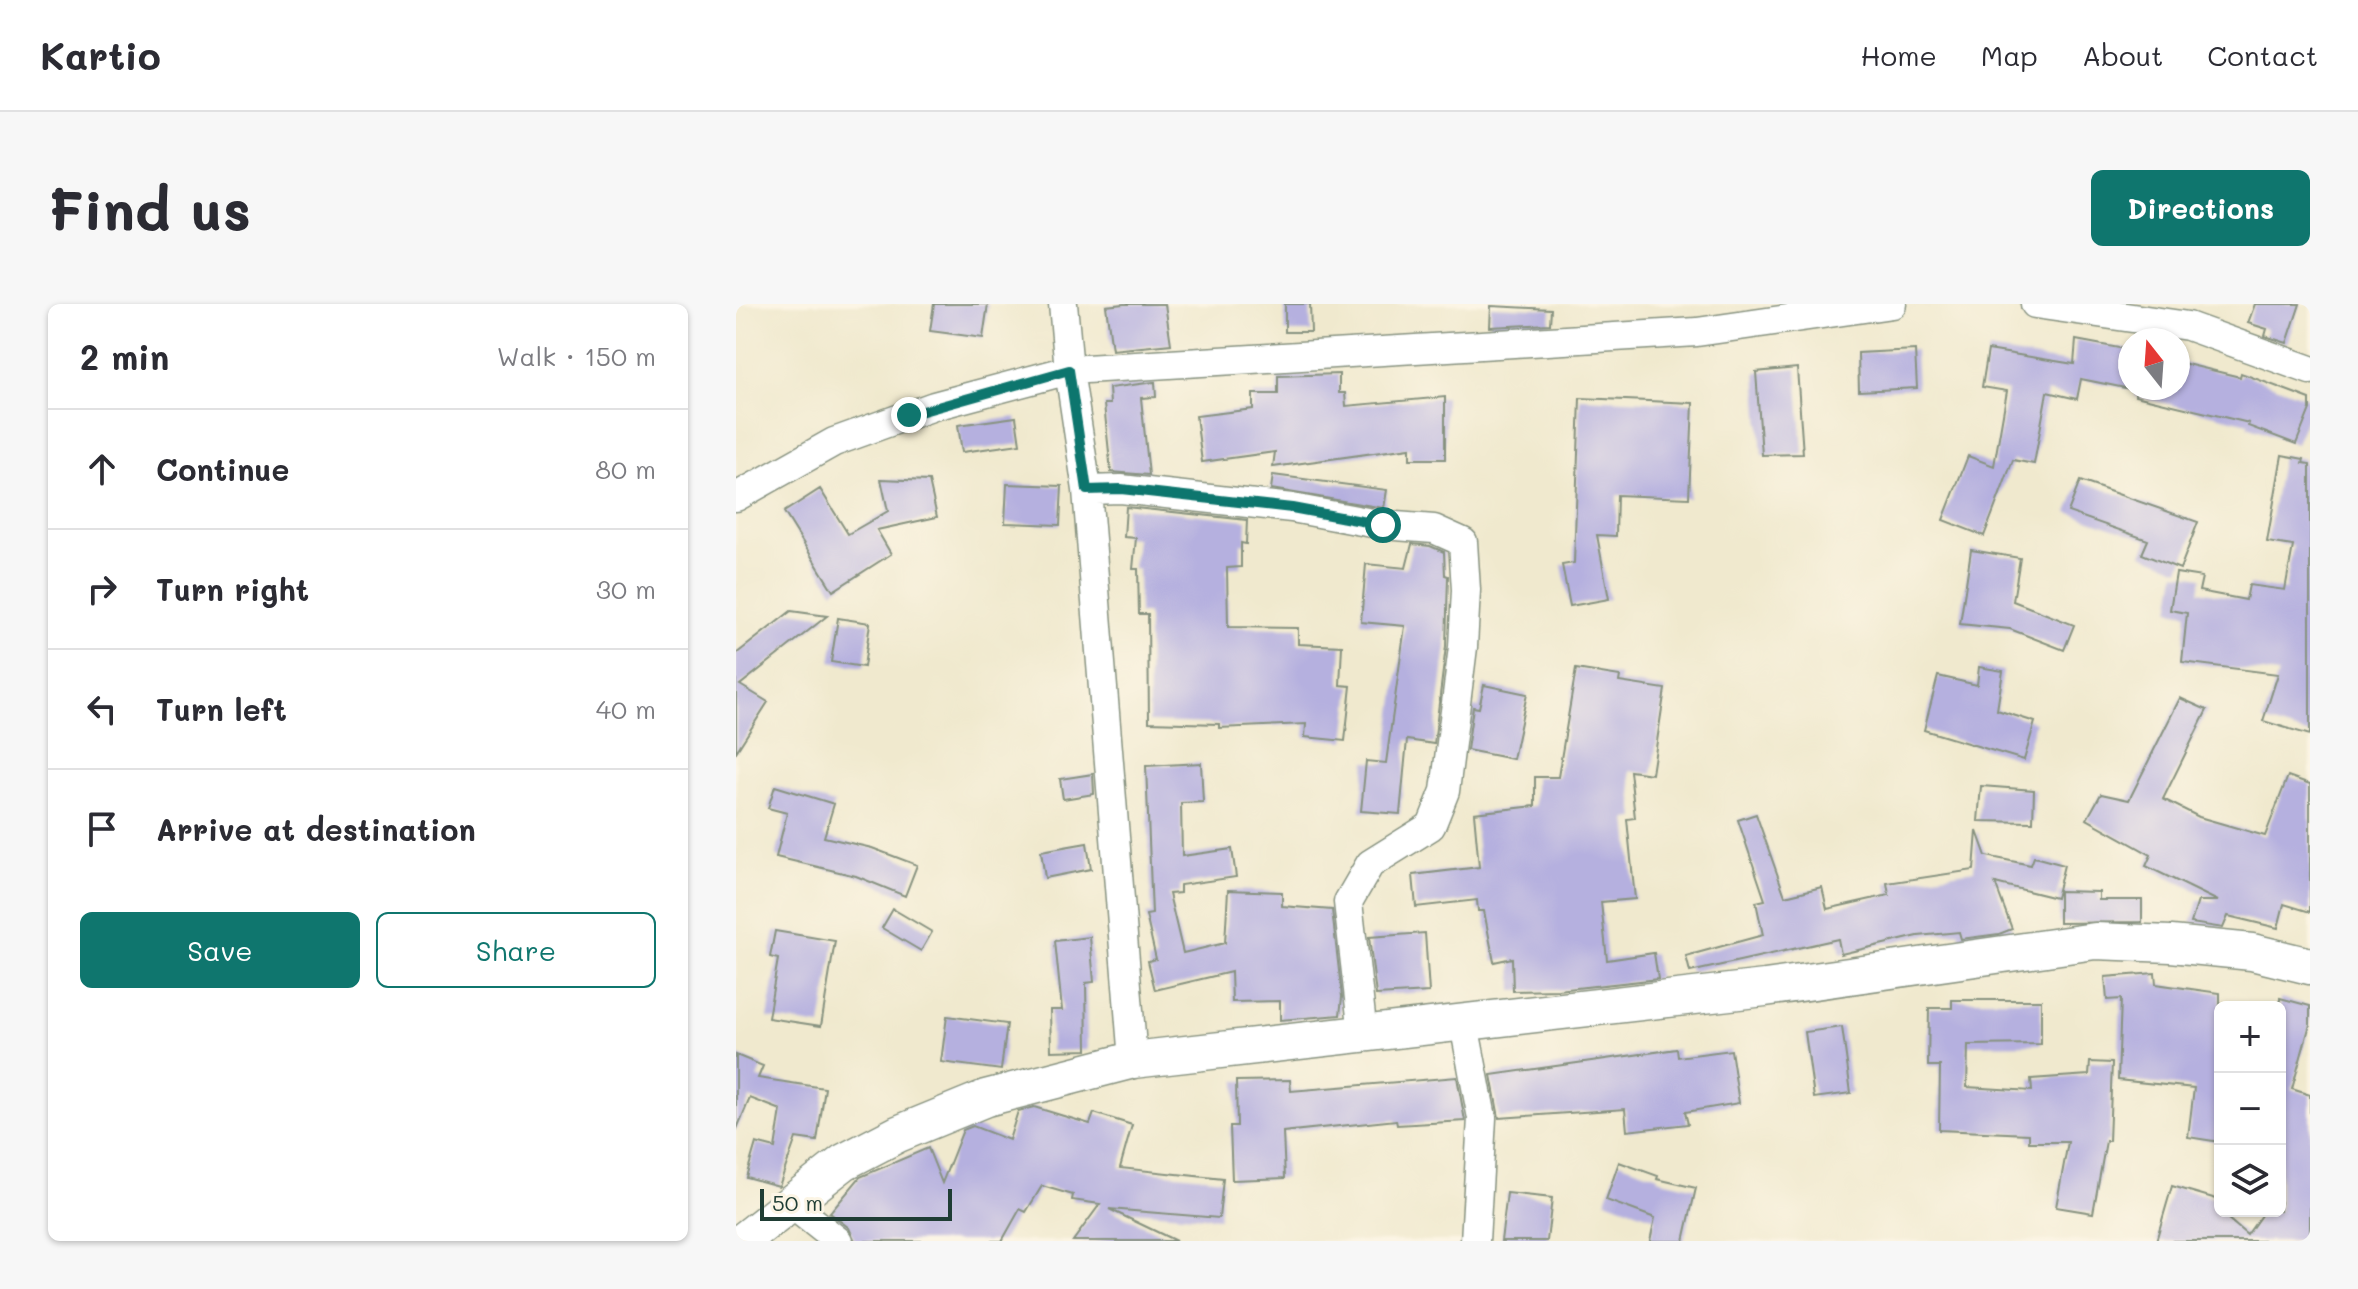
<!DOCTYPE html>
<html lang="en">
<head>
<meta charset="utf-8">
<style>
	body { margin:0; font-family:Mali,sans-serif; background:#f7f7f7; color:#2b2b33 }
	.controls { position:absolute; right:24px; bottom:24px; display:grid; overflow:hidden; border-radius:12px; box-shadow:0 2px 6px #0004 }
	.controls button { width:72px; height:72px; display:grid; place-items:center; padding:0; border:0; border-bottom:2px solid #e1e1e2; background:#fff; color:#2b2b33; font:40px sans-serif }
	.compass { position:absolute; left:1382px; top:24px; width:72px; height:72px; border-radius:50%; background:#fff; box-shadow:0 2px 6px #0004; rotate:343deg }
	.scale { position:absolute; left:24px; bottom:20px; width:192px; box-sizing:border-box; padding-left:8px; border:4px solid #1f3d34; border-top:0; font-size:22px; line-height:28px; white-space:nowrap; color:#1f3d34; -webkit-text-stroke:6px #fcf5e5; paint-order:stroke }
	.stop { position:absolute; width:24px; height:24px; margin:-18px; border:6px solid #0f766e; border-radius:50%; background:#fff }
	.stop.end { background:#0f766e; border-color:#fff; box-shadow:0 2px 8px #0008 }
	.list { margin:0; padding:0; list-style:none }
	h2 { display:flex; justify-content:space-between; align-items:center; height:104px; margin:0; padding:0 32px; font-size:34px }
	h2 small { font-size:26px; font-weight:400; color:#7c7c81 }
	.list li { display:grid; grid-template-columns:52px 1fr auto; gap:24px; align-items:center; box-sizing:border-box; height:120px; padding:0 32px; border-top:2px solid #e1e1e2 }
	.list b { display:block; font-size:30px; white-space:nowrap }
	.list em { font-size:26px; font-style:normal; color:#7c7c81 }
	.actions { display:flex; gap:16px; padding:24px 32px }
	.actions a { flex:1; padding:18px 0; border:2px solid #0f766e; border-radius:12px; text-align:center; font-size:28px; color:#0f766e }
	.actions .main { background:#0f766e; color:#fff }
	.icon { flex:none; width:44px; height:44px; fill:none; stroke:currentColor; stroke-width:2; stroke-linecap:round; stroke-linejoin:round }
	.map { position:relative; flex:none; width:1574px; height:937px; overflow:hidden; border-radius:12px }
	header { display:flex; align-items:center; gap:48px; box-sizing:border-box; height:112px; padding:0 40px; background:#fff; border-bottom:2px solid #e1e1e2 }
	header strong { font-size:38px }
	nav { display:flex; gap:44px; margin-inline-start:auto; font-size:28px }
	.intro { display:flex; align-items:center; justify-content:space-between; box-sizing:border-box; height:192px; padding:0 48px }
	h1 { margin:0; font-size:56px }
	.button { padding:20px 36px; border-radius:12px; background:#0f766e; color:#fff; font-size:28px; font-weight:700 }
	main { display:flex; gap:48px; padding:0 48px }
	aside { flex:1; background:#fff; border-radius:12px; box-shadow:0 2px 6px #0004 }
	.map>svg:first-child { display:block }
	.building { fill:#b5b0df }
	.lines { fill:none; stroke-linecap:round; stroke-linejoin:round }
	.minor-casing { stroke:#889381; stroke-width:31 }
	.tertiary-casing { stroke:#889381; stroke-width:39 }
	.minor { stroke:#fff; stroke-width:28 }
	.tertiary { stroke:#fff; stroke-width:36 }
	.route { stroke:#0f766e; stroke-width:10 }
</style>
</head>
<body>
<header>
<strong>Kartio</strong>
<nav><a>Home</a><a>Map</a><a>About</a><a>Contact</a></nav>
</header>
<div class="intro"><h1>Find us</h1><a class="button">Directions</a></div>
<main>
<aside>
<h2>2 min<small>Walk · 150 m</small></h2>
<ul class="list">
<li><svg class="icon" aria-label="ahead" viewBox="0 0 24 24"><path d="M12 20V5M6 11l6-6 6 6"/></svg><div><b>Continue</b></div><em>80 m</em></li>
<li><svg class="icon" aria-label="right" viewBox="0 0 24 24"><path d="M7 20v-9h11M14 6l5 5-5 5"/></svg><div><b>Turn right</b></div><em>30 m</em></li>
<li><svg class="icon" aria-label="left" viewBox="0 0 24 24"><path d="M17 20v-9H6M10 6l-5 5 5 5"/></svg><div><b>Turn left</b></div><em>40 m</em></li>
<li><svg class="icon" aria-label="arrive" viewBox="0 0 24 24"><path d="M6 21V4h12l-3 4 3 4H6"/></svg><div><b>Arrive at destination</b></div></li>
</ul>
<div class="actions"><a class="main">Save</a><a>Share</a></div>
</aside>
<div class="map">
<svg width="1574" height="937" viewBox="0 0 1574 937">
	<rect width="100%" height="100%" fill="#fcf5e5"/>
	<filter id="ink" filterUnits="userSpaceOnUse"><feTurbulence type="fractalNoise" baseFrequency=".0125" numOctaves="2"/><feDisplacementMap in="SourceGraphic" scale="16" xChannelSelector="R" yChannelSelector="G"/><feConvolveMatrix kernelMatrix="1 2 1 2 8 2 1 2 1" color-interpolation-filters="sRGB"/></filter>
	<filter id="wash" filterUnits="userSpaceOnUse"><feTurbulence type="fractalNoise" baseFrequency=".006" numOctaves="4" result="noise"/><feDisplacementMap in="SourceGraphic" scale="32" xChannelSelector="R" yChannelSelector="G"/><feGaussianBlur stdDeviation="1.8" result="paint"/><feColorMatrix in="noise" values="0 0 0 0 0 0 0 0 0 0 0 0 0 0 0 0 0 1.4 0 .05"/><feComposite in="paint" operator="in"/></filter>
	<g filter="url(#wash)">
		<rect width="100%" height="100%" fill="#f0e9ce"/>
		<g id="blocks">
			<path class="building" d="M198 0H252L247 34 194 27Z
				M388 0H429L435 40 376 46 370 2Z
				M549 0H574L575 28H549Z
				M1519 0H1564L1551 39 1529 32 1531 25 1512 19Z
				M755 2 815 5 814 20 754 23Z
				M1340 36 1394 46V85L1345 75 1341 95 1311 88 1298 160 1277 156 1248 232 1207 216 1232 152 1258 162 1271 87 1246 83 1252 46 1338 60Z
				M1179 46 1181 84 1123 87 1122 49Z
				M1442 58 1504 73 1505 69 1574 95V105L1560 140 1512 122 1513 119 1399 92 1400 84H1442Z
				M1061 64 1067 150 1026 151 1020 68Z
				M603 70V89H609L610 102 709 93V155H674V144L537 163 539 148 466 158 460 112 517 105V90H542V72Z
				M419 78 420 93 405 94 413 171 375 168 368 100H374L373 84Z
				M844 94 957 99 953 194 881 191 880 232 861 231 873 295 834 302 826 261 838 259Z
				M280 113 284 140 226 148 222 121Z
				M1546 151 1568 155 1567 159 1574 160V431L1527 417 1542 370 1446 358 1451 309 1434 306 1440 269 1466 273 1463 287 1510 296 1513 281 1549 286 1557 242 1531 238Z
				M537 171 651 186 648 204 535 185Z
				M145 175 193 177 201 213 141 226 155 250 97 287 48 208 84 185 112 230 152 207Z
				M1344 177 1462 218 1444 265 1406 250 1412 236 1332 208Z
				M271 180 326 182 324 221 269 219Z
				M390 203 511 216 510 240 505 239V263L491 264 492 323 562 324V340L606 342 604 381 615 382 609 437 569 433 570 420 483 424V420L413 418 412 310H403L402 265H397L400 234 388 233Z
				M676 240 694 242 708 248 709 271 712 272 710 342 698 440 671 436 664 510 625 507 630 457 650 459 669 322 625 318 630 260 670 264Z
				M1235 246 1284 254 1277 297 1338 321 1328 346 1274 325 1224 320Z
				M55 307 91 312 4 381 32 398 0 448V350Z
				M102 314 134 319 128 363 95 358Z
				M1243 363 1267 367 1261 406 1299 418 1288 456 1188 426 1202 372 1241 381Z
				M840 365 884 372 883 378 929 385 916 470 894 467 899 514 891 515 899 595 865 598 871 656 918 649 922 675 822 686 777 687 776 654 758 658 748 607H742L741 596 680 603 677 571 743 563 738 509 799 502V473H822Z
				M748 381 791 390 777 455 731 446 737 403 743 404Z
				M1444 394 1471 406 1427 495 1463 513 1529 532 1552 472 1574 480V608L1548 600 1542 624 1492 612 1487 624 1455 619 1462 597H1482L1410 562 1415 551 1351 515 1365 490 1393 496Z
				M465 459 467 498 445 499 446 552 496 545 500 573 444 581V589L433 590 447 649 489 639 492 586 546 588V602L596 606 606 693 604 711 544 716V697L496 698 495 668 419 686 412 657 420 655 410 611 416 610 410 462Z
				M357 470 358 490 327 495 324 475Z
				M39 482 98 500 88 533 136 544 181 561 169 592 120 572 40 553 51 509 32 504Z
				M1245 482 1298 486 1297 518 1242 517Z
				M1020 510 1049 592 1086 583 1091 605 1153 591 1151 579 1238 566 1241 527 1250 552 1295 561 1298 553 1328 561 1320 594 1259 579 1276 625 1263 630 1225 635 1223 628 1182 632 1105 650 1102 635 954 668 950 652 1027 631 1020 598 1029 596 1002 516Z
				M351 539 355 565 309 574 305 547Z
				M1323 587 1363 588V596H1406V618L1323 619Z
				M157 605 196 628 185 647 146 624Z
				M39 627 99 637 85 722 32 714 42 655 34 653Z
				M689 629 693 688 640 691 633 633Z
				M354 633 358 678 350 679 351 746 315 747 314 706H326L319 637Z
				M1419 669 1420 680 1484 689V838L1452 833 1458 784 1382 776 1385 695 1371 696 1369 673Z
				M1544 694 1574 702V720L1556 785 1574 791V937H1420L1436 882 1484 896V908L1511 931 1528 907H1544Z
				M1216 696H1305V740L1232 741 1231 783 1296 787 1295 775 1353 771 1354 758 1376 759 1373 837H1370L1357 909 1320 903 1332 838H1293V830L1203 826 1204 762H1192L1193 704H1216Z
				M211 712 271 720 265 766 205 758Z
				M1106 723 1115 789 1078 794 1069 728Z
				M941 745 942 753 995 746 1003 799 949 808 952 820 891 827 889 805 763 814 755 771Z
				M0 751 27 762 22 774 89 784 81 837 60 834 43 882 10 873 20 839 39 844 45 806 14 794 0 827Z
				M721 773 729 817 661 821 660 816 547 828 549 874 496 876 494 822H501L500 777 554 776 555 787Z
				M298 803 354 820 358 809 396 821 384 864 487 875 483 914 373 905 440 937H337L364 900 336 896 337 891 306 882 290 908 284 905 266 937H119L113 924 94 909 124 873 192 844 206 879 227 826 237 822 273 836 282 807Z
				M883 858 922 872 921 875 960 884 948 937H914L919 914 870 896Z
				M771 889 816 894 811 937H765Z"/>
		</g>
	</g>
	<g filter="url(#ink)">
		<use href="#blocks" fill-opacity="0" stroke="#889381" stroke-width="2"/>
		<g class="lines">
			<defs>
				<path id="minor" d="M327 0 333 66 351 186 397 756
					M1299 0 1452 22 1574 66
					M351 186 385 185 556 204 647 221 698 225 727 238 730 286 727 343 709 487 695 522 634 560 612 598 627 730
					M0 193 98 138 198 102 333 66 961 28 1156 0
					M728 720 746 814 739 937
					M54 899 102 937"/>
				<path id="tertiary" d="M7 937 108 858 162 830 250 794 397 756 1029 684 1359 637 1435 640 1516 648 1574 662"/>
			</defs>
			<use href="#minor" class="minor-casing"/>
			<use href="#tertiary" class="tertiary-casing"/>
			<use href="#minor" class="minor"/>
			<use href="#tertiary" class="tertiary"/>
		</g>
	</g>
	<g class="lines" filter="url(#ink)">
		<path class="route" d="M173 111 333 66 351 186 385 185 556 204 647 221"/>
	</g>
</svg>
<div class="controls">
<button>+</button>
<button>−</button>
<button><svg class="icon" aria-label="layers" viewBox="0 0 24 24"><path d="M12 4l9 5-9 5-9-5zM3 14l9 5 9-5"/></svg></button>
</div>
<svg class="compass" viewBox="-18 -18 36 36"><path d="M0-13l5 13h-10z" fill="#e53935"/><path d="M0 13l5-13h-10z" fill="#7c7c81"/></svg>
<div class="scale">50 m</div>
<div class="stop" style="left:647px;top:221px"></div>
<div class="stop end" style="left:173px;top:111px"></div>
</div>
</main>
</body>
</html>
